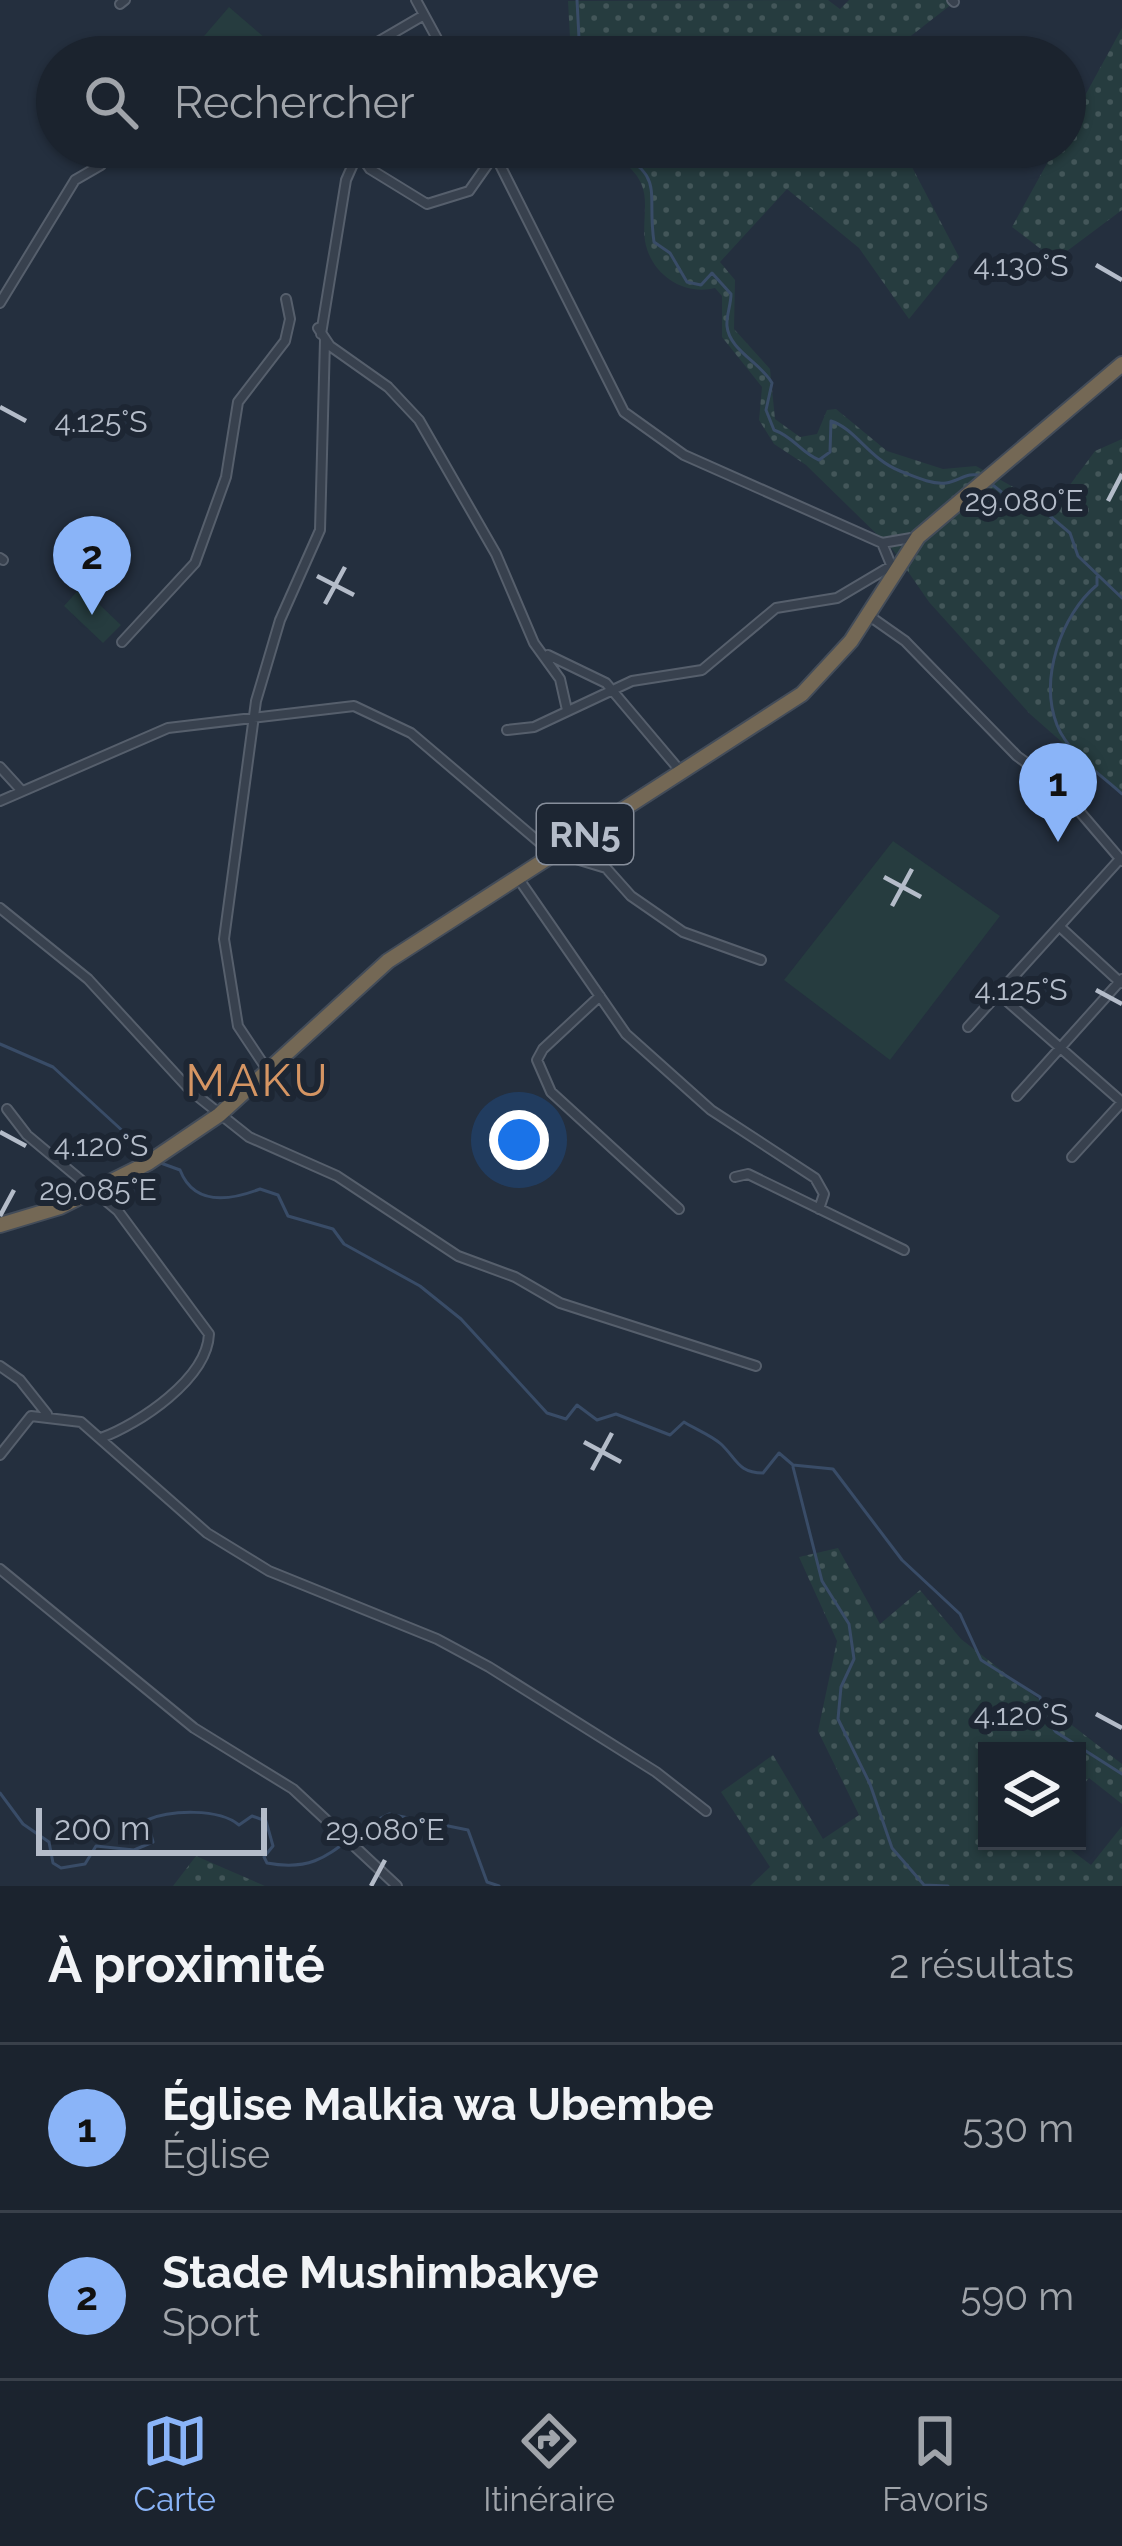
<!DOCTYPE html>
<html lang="fr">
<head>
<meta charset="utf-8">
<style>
	body { margin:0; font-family:Raleway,sans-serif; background:#242b36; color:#f1f3f6 }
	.controls { position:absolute; right:36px; bottom:36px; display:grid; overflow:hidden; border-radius:0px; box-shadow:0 3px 9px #0004 }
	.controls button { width:108px; height:108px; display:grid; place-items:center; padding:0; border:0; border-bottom:3px solid #39404a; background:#1b232e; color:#f1f3f6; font:60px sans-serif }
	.scale { position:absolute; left:36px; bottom:30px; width:231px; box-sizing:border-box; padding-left:12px; border:6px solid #b4bcc9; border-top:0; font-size:33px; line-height:42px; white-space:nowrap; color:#b4bcc9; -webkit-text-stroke:9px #1d2633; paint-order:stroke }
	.you { position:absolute; left:519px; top:1140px; width:42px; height:42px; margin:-30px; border:9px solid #fff; border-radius:50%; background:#1a73e8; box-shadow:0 0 0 18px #1a73e833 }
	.badge { display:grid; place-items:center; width:78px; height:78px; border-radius:50%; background:#8ab4f8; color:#111; font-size:39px; font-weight:700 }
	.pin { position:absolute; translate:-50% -99px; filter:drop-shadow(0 3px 6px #0008) }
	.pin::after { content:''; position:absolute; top:63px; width:42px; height:36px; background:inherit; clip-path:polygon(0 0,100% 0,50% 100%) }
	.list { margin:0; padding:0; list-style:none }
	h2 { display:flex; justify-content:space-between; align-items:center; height:156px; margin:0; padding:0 48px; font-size:51px }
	h2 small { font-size:39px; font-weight:400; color:#a0a4aa }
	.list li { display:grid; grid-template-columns:78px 1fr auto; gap:36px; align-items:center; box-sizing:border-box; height:168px; padding:0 48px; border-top:3px solid #39404a }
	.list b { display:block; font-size:45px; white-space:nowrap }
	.list p { margin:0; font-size:39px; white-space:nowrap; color:#a0a4aa }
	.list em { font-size:39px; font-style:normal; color:#a0a4aa }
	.icon { flex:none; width:66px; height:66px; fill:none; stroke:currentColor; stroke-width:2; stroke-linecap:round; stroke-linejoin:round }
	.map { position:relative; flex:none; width:1122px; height:1886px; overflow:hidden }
	.search { position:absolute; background:#1b232e; box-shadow:0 3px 9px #0004; left:36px; right:36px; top:36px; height:132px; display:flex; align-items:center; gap:30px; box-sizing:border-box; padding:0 42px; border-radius:66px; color:#a0a4aa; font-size:45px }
	.sheet { height:492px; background:#1b232e }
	nav { display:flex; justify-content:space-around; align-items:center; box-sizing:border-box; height:168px; border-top:3px solid #39404a; background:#1b232e; font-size:33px; color:#a0a4aa }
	nav a { display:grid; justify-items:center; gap:6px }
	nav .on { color:#8ab4f8 }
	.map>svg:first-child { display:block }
	.grass { fill:url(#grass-dots) }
	.garden { fill:#263c3f }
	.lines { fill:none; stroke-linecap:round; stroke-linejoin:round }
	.stream { stroke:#394c67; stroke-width:3 }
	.street-casing { stroke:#565f6c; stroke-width:12 }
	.highway-casing { stroke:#434c59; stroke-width:18 }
	.street { stroke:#38414e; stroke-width:8 }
	.highway { stroke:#746855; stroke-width:14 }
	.ticks { fill:none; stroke:#b4bcc9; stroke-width:4.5 }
	.labels { text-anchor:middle; stroke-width:12; stroke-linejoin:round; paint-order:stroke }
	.shield { fill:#1d2633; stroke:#878f9c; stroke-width:3 }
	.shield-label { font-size:36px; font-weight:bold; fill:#b4bcc9 }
	.quarter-label { font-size:45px; letter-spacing:3px; fill:#d59563; stroke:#1d2633 }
	.ticks-label { font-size:30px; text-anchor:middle; fill:#b4bcc9; stroke:#1d2633; stroke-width:12; stroke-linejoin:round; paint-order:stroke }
</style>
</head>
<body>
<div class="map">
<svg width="1122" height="1886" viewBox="0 0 1122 1886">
	<defs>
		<pattern id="grass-dots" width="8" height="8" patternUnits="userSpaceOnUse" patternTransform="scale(3)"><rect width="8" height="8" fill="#263c3f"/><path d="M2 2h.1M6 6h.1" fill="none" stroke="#435659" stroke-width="1.8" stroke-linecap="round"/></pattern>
	</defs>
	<rect width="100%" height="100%" fill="#242f3e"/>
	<path class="grass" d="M828 0 840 9 849 0H957L898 46 912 57H571L568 1Z
		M1122 28V210L1055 260 1012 227 1056 147H1065V132Z
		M597 147H925L912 167 959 257 909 319 859 248 787 189 720 262 735 280 734 329 770 369 775 419 800 437 817 434 827 410 836 409 887 451 943 469 976 466 1052 509 1095 451 1122 439V795L1030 714 929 602 893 550 806 465 774 444 759 420 762 387 722 337V296L715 288C684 296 651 275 645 241 642 222 649 201 641 183 632 164 614 156 597 147Z
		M838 1548 880 1624 920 1590 961 1639 1122 1764V1804L1089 1778 1077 1792V1751H987V1841H1059L1091 1865 1122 1826V1886H750L770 1867 721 1792 773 1755 823 1839 859 1815 818 1731 837 1641 799 1557Z
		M196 1856 265 1886H173Z"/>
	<path class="garden" d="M229 7 287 57H186Z
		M81 587 121 625 103 643 64 606Z
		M893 841 1000 916 890 1060 784 980Z"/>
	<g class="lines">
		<path class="stream" d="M577 0 580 57
			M608 147C668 177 646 189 654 242L670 253 687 282 701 285 712 273 731 294C731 305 726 316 727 326 729 350 761 363 772 383L766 410 774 430C794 437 800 452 819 460L830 452 831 421C856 429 868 458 900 471 913 476 932 485 946 483 960 481 967 471 982 476
			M989 482 1004 494 1037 505 1070 533 1078 556 1122 598
			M1097 577V585C1061 615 1039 679 1057 725 1068 753 1100 774 1122 794
			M0 1044 53 1067 150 1156
			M158 1162 180 1170C194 1206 229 1201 260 1189L278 1195 288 1216 333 1229 344 1244 420 1286 461 1319 547 1413 566 1419 577 1405 597 1420 616 1414 670 1435 684 1422C695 1429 711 1435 721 1444 737 1459 738 1473 763 1473L779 1453 793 1465 833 1469 902 1560 960 1614 981 1660 1040 1697 1043 1715 1056 1732 1122 1774
			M793 1467 822 1581 849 1624 854 1659 841 1687 838 1719 870 1784 892 1848 924 1885 948 1886
			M0 1793 23 1824 49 1842 53 1863 61 1868 85 1864 96 1846 134 1850 153 1842 147 1820C170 1810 219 1808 239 1825L252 1816 266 1821 273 1846 264 1857 267 1863C330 1875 339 1836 389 1814L468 1830 487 1882 499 1886"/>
		<defs>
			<path id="street" d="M416 0 447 57
				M952 0 954 2
				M120 4 125 0
				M352 57 424 15
				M355 147 370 169 427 204 469 191 495 154
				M491 147 624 412 684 455 882 543 894 572
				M499 162 528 147
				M0 303 75 180 101 165 111 147
				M318 328 330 346 388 387 419 420 496 554 534 643 560 679 567 710
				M321 334 346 180 358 153
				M882 543 917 537
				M0 558 3 560
				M868 615 905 641 1017 756 1056 784 1122 861
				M122 642 195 563 226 477 238 402 285 341 290 319 286 299
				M548 655 606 683 682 773
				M507 730 534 727 632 681 702 670 776 608 837 598 891 566
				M0 767 21 790
				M0 801 168 728 354 706 411 733 552 853
				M564 848 576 859 606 868 631 896 683 932 761 960
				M518 878 626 1034 711 1110 815 1178 824 1194 819 1209
				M0 908 88 979 191 1091 249 1137 337 1176 458 1256 515 1277 560 1303 756 1366
				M1060 927 1121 983
				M1000 995 1122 1102 1072 1157
				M600 996 543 1049 537 1060 551 1092 679 1209
				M968 1027 1120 859
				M266 1068 238 1026 224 939 256 701 280 620 320 530 325 340
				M1017 1096 1122 979
				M7 1109 27 1135 118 1211 209 1334C207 1379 139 1424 101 1438
				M735 1177 748 1174 904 1250
				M0 1366 20 1380 47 1414
				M0 1455 31 1416 81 1422 207 1533 269 1571 437 1639 489 1667 656 1772 706 1811
				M0 1569 194 1728 293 1789 397 1886"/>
			<path id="highway" d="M0 1225 60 1207 148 1163 219 1115 388 961 802 694 851 641 918 537 1122 364"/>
		</defs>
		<use href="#street" class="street-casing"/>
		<use href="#highway" class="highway-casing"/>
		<use href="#street" class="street"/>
		<use href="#highway" class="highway"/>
	</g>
	<path class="ticks" d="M1096 265 1122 280M0 407 26 421M1108 501 1122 474M317 576 354 595M325 604 345 567M884 877 921 897M892 906 912 869M1096 990 1122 1004M0 1132 26 1146M0 1216 14 1190M584 1442 621 1462M592 1470 612 1433M1096 1714 1122 1728M371 1886 385 1860"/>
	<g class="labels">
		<rect class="shield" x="537" y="804" width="96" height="60" rx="9"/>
		<g class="shield-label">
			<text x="585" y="847">RN5</text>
		</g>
		<g class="quarter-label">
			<text x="258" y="1096">MAKU</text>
		</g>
	</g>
	<g class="ticks-label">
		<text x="1021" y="276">4.130°S</text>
		<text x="101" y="432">4.125°S</text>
		<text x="1024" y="511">29.080°E</text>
		<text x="1021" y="1000">4.125°S</text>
		<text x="101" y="1156">4.120°S</text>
		<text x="98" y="1200">29.085°E</text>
		<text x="1021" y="1725">4.120°S</text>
		<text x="385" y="1840">29.080°E</text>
	</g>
</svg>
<div class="controls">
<button><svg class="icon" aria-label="layers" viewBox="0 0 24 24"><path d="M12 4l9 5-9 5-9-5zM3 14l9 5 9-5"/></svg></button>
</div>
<div class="scale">200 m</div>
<div class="you"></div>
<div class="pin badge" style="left:1058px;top:842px">1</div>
<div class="pin badge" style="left:92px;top:615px">2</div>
<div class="search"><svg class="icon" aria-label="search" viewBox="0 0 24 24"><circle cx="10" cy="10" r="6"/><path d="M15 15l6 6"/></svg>Rechercher</div>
</div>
<section class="sheet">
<h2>À proximité<small>2 résultats</small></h2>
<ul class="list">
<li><span class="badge">1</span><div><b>Église Malkia wa Ubembe</b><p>Église</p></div><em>530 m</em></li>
<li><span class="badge">2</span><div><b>Stade Mushimbakye</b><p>Sport</p></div><em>590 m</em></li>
</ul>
</section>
<nav>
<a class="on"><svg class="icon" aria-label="map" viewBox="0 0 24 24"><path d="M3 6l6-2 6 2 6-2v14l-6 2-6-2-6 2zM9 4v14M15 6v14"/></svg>Carte</a>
<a><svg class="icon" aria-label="directions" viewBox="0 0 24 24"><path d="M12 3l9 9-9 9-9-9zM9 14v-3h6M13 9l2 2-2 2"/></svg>Itinéraire</a>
<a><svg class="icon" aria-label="saved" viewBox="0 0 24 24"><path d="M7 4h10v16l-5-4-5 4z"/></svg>Favoris</a>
</nav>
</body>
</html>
